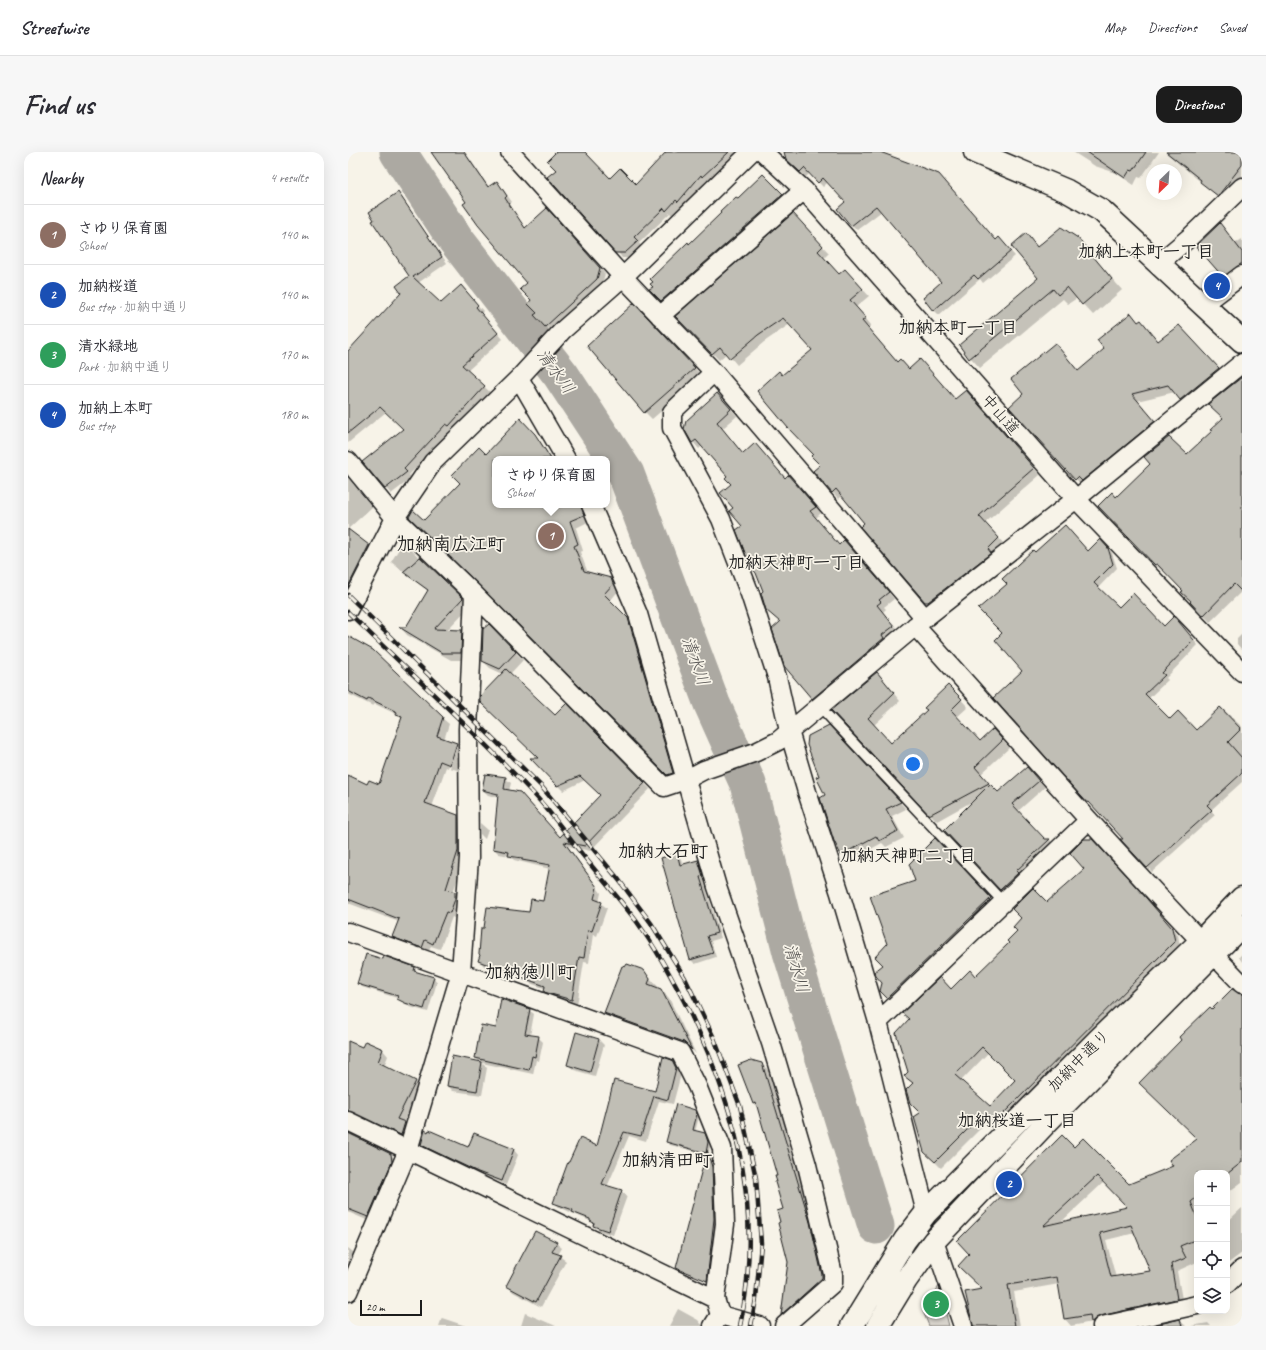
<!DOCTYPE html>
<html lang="en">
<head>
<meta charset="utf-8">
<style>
	body { margin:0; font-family:Caveat,"Klee One",sans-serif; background:#f7f7f7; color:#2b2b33 }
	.controls { position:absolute; right:12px; bottom:12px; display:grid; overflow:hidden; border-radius:8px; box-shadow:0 4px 16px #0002 }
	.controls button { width:36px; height:36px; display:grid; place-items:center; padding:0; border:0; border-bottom:1px solid #e1e1e2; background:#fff; color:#2b2b33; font:20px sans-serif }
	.compass { position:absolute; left:798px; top:12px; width:36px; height:36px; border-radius:50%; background:#fff; box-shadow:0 4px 16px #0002; rotate:205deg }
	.scale { position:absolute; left:12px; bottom:10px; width:62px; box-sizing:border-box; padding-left:4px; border:2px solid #1c1c1c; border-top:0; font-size:11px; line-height:14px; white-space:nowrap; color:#1c1c1c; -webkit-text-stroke:3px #f7f3e8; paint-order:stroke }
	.you { position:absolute; left:565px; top:612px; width:14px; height:14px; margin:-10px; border:3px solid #fff; border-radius:50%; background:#1a73e8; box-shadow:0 0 0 6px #1a73e833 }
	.badge { display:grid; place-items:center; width:26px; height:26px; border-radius:50%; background:#1c1c1c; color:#fff; font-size:13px; font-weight:700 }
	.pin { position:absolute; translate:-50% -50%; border:2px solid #fff; box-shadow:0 1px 4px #0006 }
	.popup { position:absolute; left:144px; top:304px; width:118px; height:52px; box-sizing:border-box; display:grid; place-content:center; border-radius:8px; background:#fff; filter:drop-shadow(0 1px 3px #0005); font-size:13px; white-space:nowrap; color:#7c7c81 }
	.popup b { font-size:15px; color:#2b2b33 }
	.popup::after { content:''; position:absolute; left:50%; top:100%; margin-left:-8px; border:8px solid transparent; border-top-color:#fff }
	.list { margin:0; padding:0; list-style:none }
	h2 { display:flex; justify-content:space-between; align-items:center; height:52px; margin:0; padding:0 16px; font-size:17px }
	h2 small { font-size:13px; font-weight:400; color:#7c7c81 }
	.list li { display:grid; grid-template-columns:26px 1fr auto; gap:12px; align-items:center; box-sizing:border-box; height:60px; padding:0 16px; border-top:1px solid #e1e1e2 }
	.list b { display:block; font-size:15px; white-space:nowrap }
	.list p { margin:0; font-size:13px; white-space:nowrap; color:#7c7c81 }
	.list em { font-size:13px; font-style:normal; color:#7c7c81 }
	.icon { flex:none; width:22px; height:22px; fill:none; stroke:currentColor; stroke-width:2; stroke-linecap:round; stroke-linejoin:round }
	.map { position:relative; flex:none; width:894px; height:1174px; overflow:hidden; border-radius:12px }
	header { display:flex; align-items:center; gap:24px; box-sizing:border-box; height:56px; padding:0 20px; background:#fff; border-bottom:1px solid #e1e1e2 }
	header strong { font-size:19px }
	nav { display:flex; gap:22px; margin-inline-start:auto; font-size:14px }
	.intro { display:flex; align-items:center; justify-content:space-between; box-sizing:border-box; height:96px; padding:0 24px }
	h1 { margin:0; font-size:28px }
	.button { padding:10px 18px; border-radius:12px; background:#1c1c1c; color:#fff; font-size:14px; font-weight:700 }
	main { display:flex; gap:24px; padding:0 24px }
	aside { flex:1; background:#fff; border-radius:12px; box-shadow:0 4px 16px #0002 }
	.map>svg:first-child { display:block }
	.green { fill:#d7d3cb; stroke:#7a7874 }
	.shadow { fill:#0003; fill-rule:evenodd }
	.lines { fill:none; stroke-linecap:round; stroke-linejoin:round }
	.river { stroke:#aca9a2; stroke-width:37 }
	.building { fill:#c0beb5; stroke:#1c1c1c; fill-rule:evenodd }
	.service-casing { stroke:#1c1c1c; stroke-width:12 }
	.minor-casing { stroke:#1c1c1c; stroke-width:21 }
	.tertiary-casing { stroke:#1c1c1c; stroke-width:25 }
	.trunk-casing { stroke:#1c1c1c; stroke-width:25 }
	.service { stroke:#f7f3e8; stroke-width:9 }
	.minor { stroke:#f7f3e8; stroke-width:18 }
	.tertiary { stroke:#f7f3e8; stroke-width:22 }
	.trunk { stroke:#f7f3e8; stroke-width:22 }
	.rail-casing { stroke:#1c1c1c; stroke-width:4.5 }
	.rail { stroke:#f7f3e8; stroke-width:3; stroke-dasharray:9; stroke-linecap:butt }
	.labels { text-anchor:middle; stroke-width:3.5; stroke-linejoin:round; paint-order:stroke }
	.street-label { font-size:16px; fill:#1c1c1c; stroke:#f7f3e8 }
	.neighbourhood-label { font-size:17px; font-weight:bold; fill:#1c1c1c; stroke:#f7f3e8 }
	.water-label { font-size:17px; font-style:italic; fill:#565452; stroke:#f7f3e8 }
	.quarter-label { font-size:18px; font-weight:bold; fill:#1c1c1c; stroke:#f7f3e8 }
</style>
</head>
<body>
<header>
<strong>Streetwise</strong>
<nav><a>Map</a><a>Directions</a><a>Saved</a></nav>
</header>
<div class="intro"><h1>Find us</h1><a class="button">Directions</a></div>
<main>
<aside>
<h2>Nearby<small>4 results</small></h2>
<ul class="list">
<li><span class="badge" style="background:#8d6e63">1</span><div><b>さゆり保育園</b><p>School</p></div><em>140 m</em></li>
<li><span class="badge" style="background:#1a4fb4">2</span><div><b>加納桜道</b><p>Bus stop · 加納中通り</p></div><em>140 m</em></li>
<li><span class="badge" style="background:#2e9e5b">3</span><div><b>清水緑地</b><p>Park · 加納中通り</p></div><em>170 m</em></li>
<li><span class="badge" style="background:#1a4fb4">4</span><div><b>加納上本町</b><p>Bus stop</p></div><em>180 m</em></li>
</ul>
</aside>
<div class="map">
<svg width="894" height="1174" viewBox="0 0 894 1174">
	<rect width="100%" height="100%" fill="#f7f3e8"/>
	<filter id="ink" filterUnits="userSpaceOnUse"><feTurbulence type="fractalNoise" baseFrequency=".025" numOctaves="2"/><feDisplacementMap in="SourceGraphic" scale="8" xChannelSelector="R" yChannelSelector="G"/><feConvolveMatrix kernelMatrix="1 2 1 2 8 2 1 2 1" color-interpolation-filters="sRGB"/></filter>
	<g filter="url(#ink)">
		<path class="green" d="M591 1134 601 1174H581L575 1159Z"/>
		<path class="shadow" d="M85 0H117L141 35 149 30 154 36 164 50 161 52 178 77 204 63 257 122 254 132 203 179 188 163 190 161 180 131 119 50Z
			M210 0H226L262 27 288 34 319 0H387L390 3 361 30 359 28 336 55 334 53 324 63 322 61 291 91 294 95 283 106H274L209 18Z
			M437 0H529L648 89 656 92 667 104 635 131 632 127 591 163 586 158 595 130 534 59 509 78 504 73 498 50 480 30 475 35 462 21 458 25 445 12Z
			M725 0H811L793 26 790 25 786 33 768 21 747 14Z
			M817 0H894V30L878 51Z
			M415 23 441 49 320 155 303 138 341 93Z
			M50 41 99 111 70 131 93 153 118 140 135 159 133 162 155 187 119 219 142 240 107 279 105 277 61 323 64 326 43 342 16 310 56 277 38 260 0 291V200L54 141 62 124Z
			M451 69 481 101 476 106 492 123 503 124 521 144 508 155 523 173 520 176 549 211 561 218 572 208 607 248 624 245 692 323 637 371 657 393 585 456 494 344 491 347 484 340 435 224 465 198 442 172 416 190 389 213 379 201 371 208 329 165Z
			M872 72 888 91 894 87V120L881 129 875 124Z
			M678 83 690 95 729 86 774 138 745 163 729 146 720 152 715 147 632 216 612 194 691 126Z
			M286 153 354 224 304 267 297 260Z
			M782 162 811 190 861 205 877 224 840 254 827 240 789 249 813 276 734 334 728 327 731 220 758 197Z
			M894 234V439L862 470 843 450 844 449 836 439 816 418 814 419 808 413 768 346 839 304 865 279 876 266Z
			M375 248 389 264 374 277 396 303 446 330 473 361 468 366 492 394 503 396 546 447 536 455 538 457 535 460 552 480 471 553 464 546 433 471 416 439 395 374 387 356 384 332 380 324 354 294 351 297 345 290 338 277Z
			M178 274 193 290 204 307H147V353H231L240 370 228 376 235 399 232 400 240 421 263 427 269 434 271 438 262 449 286 473 331 627 326 629 139 439 76 370 138 304Z
			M0 326 24 355 0 377Z
			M0 378 26 399 7 437 0 431Z
			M752 388 764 401 769 416 750 436 771 456 816 475 830 470 850 493 818 526 820 528 800 547 822 568 848 579 873 555 894 575V630L863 658 867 663 804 720 746 653 740 650 655 481 660 432 687 401 740 400Z
			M55 390 122 454 99 478H113L121 486 120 508H103L59 483 53 476 59 477 80 439 43 410Z
			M141 473 175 508 162 522 207 565 219 552 302 637 242 699 220 694 253 741 251 750 259 756 249 784 245 782 241 811 236 810 229 853 202 844 197 839 198 837 136 814 131 808 196 750 202 717 166 708 162 704 151 702 146 697 151 646 140 643 135 638 157 626 163 631 161 639 213 686 253 643 237 628 215 639 184 607H193L155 522 142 516 135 509Z
			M894 482V498L889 492V487Z
			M0 485 94 566 101 572 96 588 109 592 115 598 109 618 102 616 109 594H107L100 616 98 615 84 655 110 663 116 670V705L105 741 113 748 108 767 104 765 92 797 83 794 80 801 52 791 45 785 51 770 0 751V624L20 633H32L54 567 50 563 27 552 25 554 0 542Z
			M529 521 552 549 526 573 543 592 607 541 620 555 609 565 632 590 652 585 661 596 633 622 650 641 685 623 697 635 670 659 697 688H702L707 694 659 744 597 678 625 649 589 669 485 558Z
			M487 581 558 657 544 664 556 686 538 695 534 691 501 709 494 702 487 688 479 644 472 624Z
			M132 671 140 678 137 687 132 682Z
			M587 688 647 752 545 850 533 839 536 831V813L568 730Z
			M750 695 830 783 832 795 648 980 638 971 593 1016 577 1000 573 961 566 932 558 924 603 838 627 825 699 752 737 717ZM640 901 668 928 642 955 613 929Z
			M329 702 333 707 335 713 350 709 354 713 359 728 356 729 373 786 363 789 368 805 347 812 343 808Z
			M894 802V810L891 805Z
			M67 816 70 821 86 826 89 830 80 860 62 855 49 846 14 835 10 831Z
			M295 819 321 846 348 902 344 898 265 869 257 861Z
			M894 842V1030L879 1041V1021H849V1110L829 1119 835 1153 749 1174 744 1170 723 1174 717 1167 711 1132 666 1140 672 1174H625L636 1138 726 996 781 1033 827 1014 851 987 864 859ZM756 1030 781 1055 712 1071ZM787 1081 803 1120 768 1126 758 1088Z
			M181 858 186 862 182 884 190 885 195 890 191 909 188 908 185 922 134 911 139 916 134 943 105 939 100 934 133 911 128 906 148 877Z
			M251 888 256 893 247 924 226 918 220 913Z
			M0 890 15 896 17 891 35 898 40 904 36 914 68 930 73 936 56 971 62 977 59 988 0 965Z
			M324 909 333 922 325 952 311 949 298 989 281 984 259 1035 273 1039 279 1044 265 1083 251 1079 244 1070 211 1055 206 1050 250 995 307 940Z
			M414 912 421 919 468 1078 481 1131 440 1169 434 1163 441 1110 434 1071 436 1058 430 1024 410 956 405 951Z
			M347 958 351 965 347 980 356 982 359 985 362 994 361 1001 363 1003 368 1020 370 1078 363 1130 332 1117V1119L363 1133 333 1120 329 1116 359 1002 322 993 319 990Z
			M0 982 42 1002 50 1010 28 1072 0 1060Z
			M126 982 166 998 170 1003 158 1033 78 997 74 992 120 997Z
			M894 1056V1101L879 1112V1070Z
			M208 1091 214 1096 210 1103 218 1109 193 1155 165 1140 160 1134Z
			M0 1096 9 1103 0 1123Z
			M330 1157 350 1168 355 1174H321Z
			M177 1161 208 1174H173Z
			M94 1166 118 1174H91Z
			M832 1169 838 1174H807Z
			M860 1171 863 1174H843Z"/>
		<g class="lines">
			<path class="river" d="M50 0 108 88 213 223 278 322 364 552 400 632 443 800 528 1074"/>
		</g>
		<path class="building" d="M83 0H116L140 35 149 29 159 44 157 46 177 76 199 56 252 116 249 127 197 175 186 163 189 161 180 152 183 148 172 137 179 131 130 73 115 52 118 50Z
			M208 0H237L262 26 272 16 288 32 318 0H381L354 25 353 23 330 50 328 48 318 59 316 56 286 85 290 89 277 101H267L199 25 208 18 199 9Z
			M436 0H532L591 22 648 88 651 85 663 99 630 127 626 123 585 159 575 146 593 130 528 54 503 74 489 57 497 50 475 26 470 31 456 16 452 20 438 7Z
			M739 0H798L785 19 782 18 777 26Z
			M818 0H894V13L870 44 852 30 853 28Z
			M415 22 435 42 313 149 301 137 305 135 302 132 305 130 302 127 340 90 341 92 373 61 372 60 388 45 390 46Z
			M50 40 94 105 65 125 93 151 113 133 130 153 128 155 150 181 114 213 137 234 101 274 98 272 56 317 59 320 37 337 14 310 55 277 32 255 0 281V199L53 141 48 134 61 124 24 69 26 68 21 60Z
			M445 61 475 94 470 99 491 122 497 117 515 137 502 148 518 166 514 169 549 210 552 207 561 217 572 207 607 247 618 238 686 316 631 364 651 386 640 397 643 401 580 450H577L512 375 516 371 488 337 484 341 465 319 472 313 463 304 465 302 440 276 409 239 431 219 434 223 464 198 435 166 410 183 382 207 372 195 364 202 327 164Z
			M872 71 894 100V111L875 125 848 94Z
			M713 75 730 86 764 127 734 153 719 135 710 143 705 137 621 207 611 193 690 126 663 94 678 81 689 95Z
			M286 151 347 216 296 261 239 194Z
			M783 161 790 170 793 168 810 189 831 173 871 216 832 248 820 233 784 242 807 269 734 329 730 325 727 328 661 255 675 242 663 227 707 191 730 219 756 197 749 188Z
			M894 225V440L886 432 855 464 842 450 843 449 833 440 835 439 809 412 807 413 750 354 764 340 768 345 802 312 796 305 821 285 839 302 864 279 862 278 875 266 860 252Z
			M369 241 383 257 369 270 395 302 407 291 437 326 440 323 468 355 462 359 491 393 496 388 541 440 531 448 533 450 529 453 546 474 534 483 536 486 464 547 436 514 424 477 432 470 418 458 413 441 415 439 408 421 402 414 388 378 394 374 381 359 385 356 372 341 383 332 377 326 379 324 348 288 344 291 336 277 338 269Z
			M172 266 187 282 203 307H147V353H233L236 363 222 369 230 392 226 394 236 419 263 426 265 432 256 442 280 466 325 621 319 623 133 435 61 365 65 358 76 368 112 331 104 323 131 295 138 302Z
			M717 373 740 399 752 387 760 396 765 412 746 431 771 455 785 441 816 474 826 464 846 488 814 521 817 523 797 542 822 567 830 559 848 578 872 555 893 577 880 590 894 606V621L859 653 864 658 799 716 772 687H775L741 650 739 651 645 546 674 519 647 488 654 481 630 457 659 432 654 427 685 398 687 400Z
			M0 377 21 393 0 435Z
			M72 405 115 446 86 477 114 478 113 501H94L51 475H58L80 438 55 420Z
			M141 472 168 500 152 517 134 509 135 477Z
			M0 484 25 498 95 565 89 584 109 591 102 613 92 609 77 651 110 663V699L98 737 107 740V747L102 761 98 760 85 792 77 788 74 796 44 785 51 767 0 747V623L19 632 21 628 31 632 54 565 48 563 49 560 20 546 19 549 0 539Z
			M158 517 207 563 219 551 297 631 237 694 216 690 249 735 246 747 254 750 244 779 240 778 236 806 231 805 224 848 196 840 197 834 130 809 132 803 131 802 133 776H136L139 755 181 760 183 747 195 749 202 713 174 708V706L160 704 161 700 145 697 150 642 134 638 137 622 158 625 156 637 172 640 212 685 252 643 232 624 209 634 182 606H190L132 550V544Z
			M529 520 546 541 520 566 543 591 579 558 576 556 600 533 614 547 603 558 632 589 645 577 655 588 627 615 641 631 581 663 483 558Z
			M481 573 553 650 538 657 550 679 531 689 528 684 493 703 486 689 472 646 477 643 468 625 471 624 459 593 460 584Z
			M679 615 691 629 664 652 697 687H702L668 719 670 721 652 738 596 678 642 632 650 640Z
			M587 686 643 746 539 846 532 839 534 831 528 824 526 820 535 813 527 805 539 792 522 744 567 729 561 712Z
			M736 687H744L793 740 824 776 827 789 642 975 632 965 587 1010 576 1000 566 965 572 961 562 951 558 938 565 931 556 924 560 920 548 881 561 867 554 861 592 825 603 837 622 818 627 824 661 791 659 789 669 779 665 775 673 766 664 757 685 736 699 750 736 717 722 701ZM634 895 667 928 642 954 607 923Z
			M329 701 332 713 350 708 355 724 352 725 369 781 359 784 365 801 342 808 313 706Z
			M18 802 35 807 36 804 67 815 66 819 86 825 76 857 57 851 49 847 50 844 9 832Z
			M279 812 296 818 302 827 300 832 313 837 344 898 336 890 256 861 274 814 277 815Z
			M884 837 894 842V1010L879 1022 849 1021V1045L843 1050 849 1065V1087L832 1094 838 1106 823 1112 829 1147 752 1164 745 1169 743 1170 742 1163 716 1167 709 1125 660 1133 667 1174H625L617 1140 634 1137 610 1114 621 1102 609 1089 714 983 726 995 735 986 781 1032 825 1014 821 1008 849 987 791 931 833 888 831 885 862 855 864 857ZM749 1024 779 1055 695 1074ZM783 1073 802 1119 763 1125 752 1081Z
			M153 847 182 857 177 882 191 884 187 905 184 904 181 918 127 906 133 873 148 876Z
			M228 880 251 887 242 920 219 913Z
			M0 889 14 895 17 889 35 897 30 910 68 929 49 967 57 970 53 983 0 959Z
			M104 904 134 910 129 939 99 934Z
			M315 905 324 908 328 916 320 948 306 944 293 984 276 980 254 1032 274 1038 260 1079 245 1074 246 1071 242 1069V1067L224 1060 225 1058 205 1051 220 1010H221L232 986 249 994 266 928 307 939Z
			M403 908 414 911 462 1070 474 1123V1126L433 1163 440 1110 430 1071 432 1070 429 1059 435 1057 427 1030H429L427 1024H429L408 951 405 952 390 913Z
			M328 952 347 958 349 962 345 978 357 981 360 990 358 1001 318 990Z
			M77 978 80 980 81 978 120 995 126 981 166 997 154 1029 130 1020 73 993Z
			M0 981 43 1002 44 1010 20 1065 0 1057Z
			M359 998 364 1015 366 1067 359 1129 328 1116Z
			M187 1079 209 1090 204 1100 213 1103 188 1150 158 1134Z
			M832 1167 834 1174H803Z"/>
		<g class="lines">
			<defs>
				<path id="service" d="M472 555 655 750"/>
				<path id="minor" d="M162 0 275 125 366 220 577 466
					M415 0 456 38 728 347 894 520
					M811 111 842 85 894 35
					M856 152 894 123
					M312 164 456 38
					M366 220 324 260V276L373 367 402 442 429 525 441 579 459 640 492 741 530 870 578 1061
					M171 226 218 307
					M0 309 47 366 126 442 316 635 337 628 356 618 408 600 430 589 577 466 728 347 894 211
					M243 353 290 462 369 735 423 891 459 1013 485 1122V1131L436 1174
					M0 458 47 366 85 310 171 226 215 178 275 125 403 0
					M567 474C675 594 781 716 894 832
					M0 780 332 900 349 934 374 996 377 1072 367 1147 372 1163 365 1174
					M530 870 741 668
					M0 969 367 1147
					M586 1089 615 1174
					M879 1132 894 1117
					M0 1140 60 998 113 820 121 706 120 577 126 442
					M372 1163 412 1174
					M754 1174 849 1153"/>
				<path id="tertiary" d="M627 0 719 39 754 59 894 189"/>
				<path id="trunk" d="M504 1174 557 1088 578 1061 749 889 852 790 894 746
					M530 1174 558 1128 586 1089 700 969 894 773"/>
			</defs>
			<use href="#service" class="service-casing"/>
			<use href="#minor" class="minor-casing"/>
			<use href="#tertiary" class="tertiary-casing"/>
			<use href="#trunk" class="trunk-casing"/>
			<use href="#service" class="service"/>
			<use href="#minor" class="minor"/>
			<use href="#tertiary" class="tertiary"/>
			<use href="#trunk" class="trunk"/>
			<defs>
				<path id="rail" d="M0 443 193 634 271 728 303 771 337 826 366 886 392 954 408 1026 413 1091 408 1147 403 1174
					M0 460C60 519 123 576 181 637 202 658 219 684 238 707 255 728 273 749 289 770 310 799 327 831 343 863 391 962 415 1065 392 1174"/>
			</defs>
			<use href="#rail" class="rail-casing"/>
			<use href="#rail" class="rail"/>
		</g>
	</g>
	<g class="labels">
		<g class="street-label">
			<text transform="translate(653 262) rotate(49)" y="6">中山道</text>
			<text transform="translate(730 908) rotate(-45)" y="6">加納中通り</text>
		</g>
		<g class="neighbourhood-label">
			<text x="798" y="105">加納上本町一丁目</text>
			<text x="610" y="181">加納本町一丁目</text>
			<text x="448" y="416">加納天神町一丁目</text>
			<text x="560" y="709">加納天神町二丁目</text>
			<text x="669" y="974">加納桜道一丁目</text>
		</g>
		<g class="water-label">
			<text transform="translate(208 219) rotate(54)" y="6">清水川</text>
			<text transform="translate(348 509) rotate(70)" y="6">清水川</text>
			<text transform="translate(449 816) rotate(74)" y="6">清水川</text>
		</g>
		<g class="quarter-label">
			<text x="103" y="398">加納南広江町</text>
			<text x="315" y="705">加納大石町</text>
			<text x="182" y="826">加納徳川町</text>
			<text x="319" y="1014">加納清田町</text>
		</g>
	</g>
</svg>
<div class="controls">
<button>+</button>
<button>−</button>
<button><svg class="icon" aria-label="locate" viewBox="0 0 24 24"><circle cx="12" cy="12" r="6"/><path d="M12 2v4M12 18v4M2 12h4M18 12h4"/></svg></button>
<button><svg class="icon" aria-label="layers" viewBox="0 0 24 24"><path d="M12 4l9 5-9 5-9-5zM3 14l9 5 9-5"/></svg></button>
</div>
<svg class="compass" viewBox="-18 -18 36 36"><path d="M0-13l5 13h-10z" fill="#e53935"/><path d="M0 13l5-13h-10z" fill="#7c7c81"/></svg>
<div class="scale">20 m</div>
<div class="you"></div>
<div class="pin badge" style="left:203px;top:384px;background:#8d6e63">1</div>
<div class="popup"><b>さゆり保育園</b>School</div>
<div class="pin badge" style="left:661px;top:1032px;background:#1a4fb4">2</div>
<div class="pin badge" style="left:588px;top:1152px;background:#2e9e5b">3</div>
<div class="pin badge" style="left:869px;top:134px;background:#1a4fb4">4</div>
</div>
</main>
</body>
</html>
